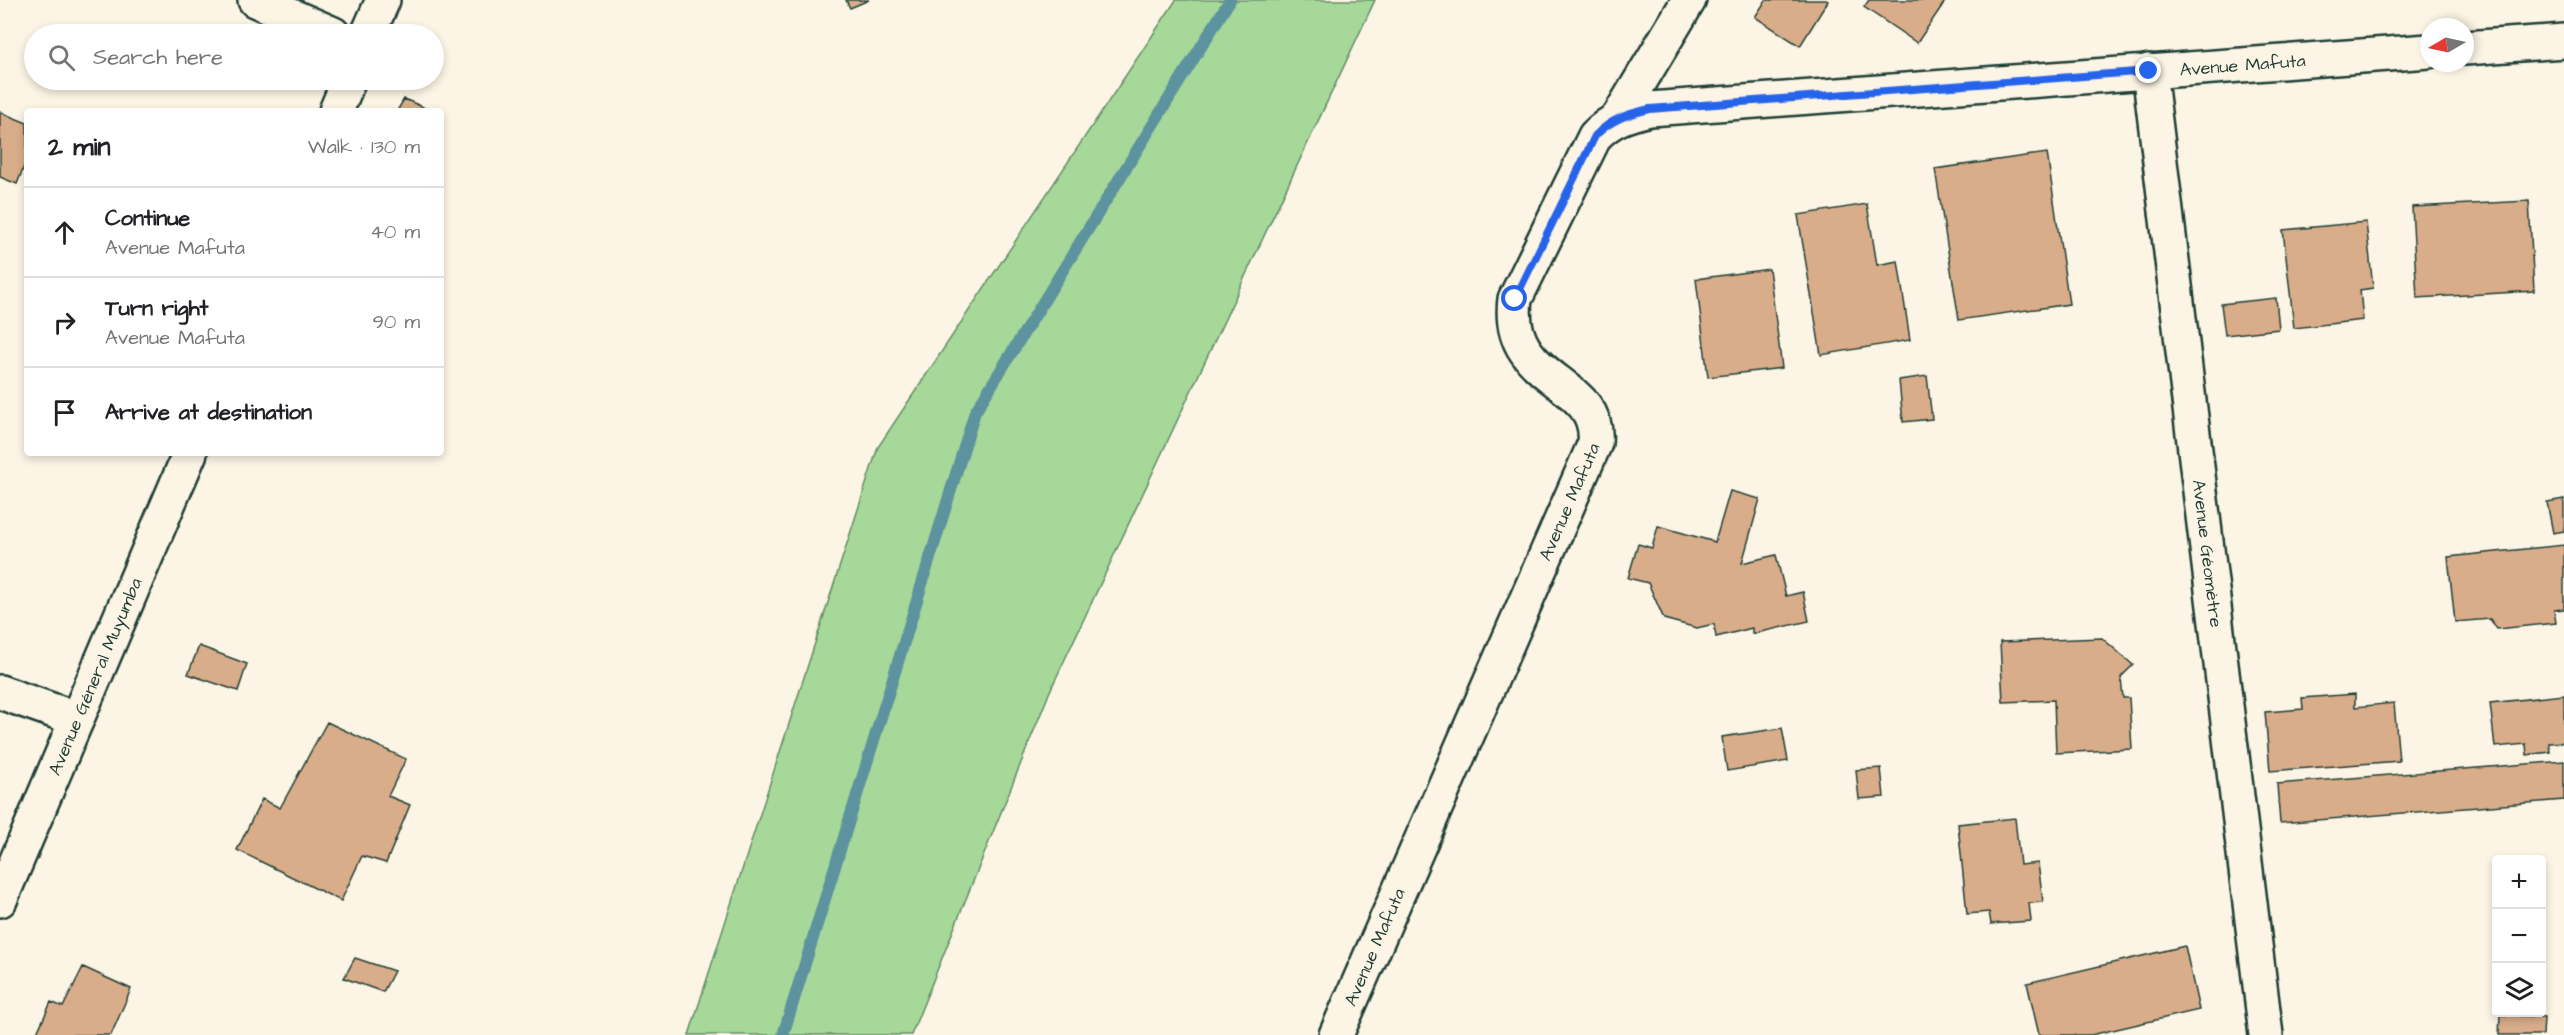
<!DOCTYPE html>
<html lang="en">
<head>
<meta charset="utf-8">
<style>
	body { margin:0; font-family:"Architects Daughter",sans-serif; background:#f6f6f6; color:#202124 }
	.controls { position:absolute; right:18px; bottom:18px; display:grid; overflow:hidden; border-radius:6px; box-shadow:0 3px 9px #0003 }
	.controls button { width:54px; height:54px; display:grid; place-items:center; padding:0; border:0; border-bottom:2px solid #e0e0e0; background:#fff; color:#202124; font:30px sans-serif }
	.compass { position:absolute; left:2420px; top:18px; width:54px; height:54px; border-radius:50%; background:#fff; box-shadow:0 3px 9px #0003; rotate:261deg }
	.stop { position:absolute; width:18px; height:18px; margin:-14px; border:4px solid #2563eb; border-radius:50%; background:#fff }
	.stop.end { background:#2563eb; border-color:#fff; box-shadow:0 2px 6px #0008 }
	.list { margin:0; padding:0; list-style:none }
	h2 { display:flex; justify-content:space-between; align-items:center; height:78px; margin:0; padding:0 24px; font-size:26px }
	h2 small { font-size:20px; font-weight:400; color:#757577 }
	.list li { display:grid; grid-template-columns:39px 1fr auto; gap:18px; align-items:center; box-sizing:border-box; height:90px; padding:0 24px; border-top:2px solid #e0e0e0 }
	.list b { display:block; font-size:22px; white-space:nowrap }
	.list p { margin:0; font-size:20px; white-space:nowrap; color:#757577 }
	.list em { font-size:20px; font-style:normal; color:#757577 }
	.icon { flex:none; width:33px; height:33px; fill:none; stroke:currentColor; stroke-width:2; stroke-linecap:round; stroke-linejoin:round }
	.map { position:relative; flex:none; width:2564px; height:1035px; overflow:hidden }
	.search { position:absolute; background:#fff; box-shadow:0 3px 9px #0003; left:24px; top:24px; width:420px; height:66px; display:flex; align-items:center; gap:15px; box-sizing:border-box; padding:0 21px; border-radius:33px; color:#757577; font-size:22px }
	.panel { position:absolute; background:#fff; box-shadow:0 3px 9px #0003; left:24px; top:108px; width:420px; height:348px; border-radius:6px }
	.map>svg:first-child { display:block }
	.green { fill:#a6d899; stroke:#628a66; stroke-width:1.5 }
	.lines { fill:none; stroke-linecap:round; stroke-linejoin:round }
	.stream { stroke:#5b939e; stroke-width:12 }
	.building { fill:#d9ad8a; stroke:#1f3d34; stroke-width:1.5 }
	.street-casing { stroke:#1f3d34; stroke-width:38 }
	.street { stroke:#fcf5e5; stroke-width:33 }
	.route { stroke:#2563eb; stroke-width:8 }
	.labels { text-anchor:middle; stroke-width:5; stroke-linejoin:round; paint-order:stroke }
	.street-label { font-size:18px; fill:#1f3d34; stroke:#fcf5e5 }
</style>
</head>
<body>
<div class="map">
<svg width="2564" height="1035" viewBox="0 0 2564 1035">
	<rect width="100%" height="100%" fill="#fcf5e5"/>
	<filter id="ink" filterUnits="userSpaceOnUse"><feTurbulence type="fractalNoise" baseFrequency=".0167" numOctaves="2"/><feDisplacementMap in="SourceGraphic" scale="12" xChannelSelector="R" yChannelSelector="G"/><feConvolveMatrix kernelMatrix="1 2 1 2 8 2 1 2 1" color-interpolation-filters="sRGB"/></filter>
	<g filter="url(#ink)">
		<path class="green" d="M1176 0H1375L1050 691 911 1035H689L878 447Z"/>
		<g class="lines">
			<path class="stream" d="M783 1035 975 412 1230 0"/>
		</g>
		<path class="building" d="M846 0H869L850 8Z
			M1766 0H1826L1828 1 1800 46 1755 17Z
			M1869 0H1946L1917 43 1864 7Z
			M404 99 423 107 421 111H397Z
			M0 112 27 123V159L17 184 0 177Z
			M2047 153 2069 304 1959 320 1935 169Z
			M2529 201 2534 291 2417 298 2412 207Z
			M1867 204 1877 265 1898 261 1910 340 1821 355 1798 215Z
			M2366 222 2373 288 2360 290 2363 320 2294 328 2283 230Z
			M1769 269 1782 368 1708 377 1696 279Z
			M2276 298 2279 329 2225 335 2221 304Z
			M1927 376 1932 419 1903 422 1899 380Z
			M1730 491 1760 499 1742 563 1776 555 1786 596 1803 592 1809 621 1752 634V628L1716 637 1714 624 1697 628 1664 619 1648 583 1628 578 1638 544 1652 548 1658 526 1715 542Z
			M2564 499V531L2553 533 2547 502Z
			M2564 545V609L2554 610 2556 623 2497 629 2490 619 2455 622 2448 557Z
			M2102 638 2133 665 2121 677 2123 698H2129L2132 749 2056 753 2054 700 2003 702 2000 642Z
			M199 646 247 664 238 691 188 674Z
			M2355 694V707L2394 703 2399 761 2270 771 2265 712 2303 709 2302 698Z
			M2564 695V742L2549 743 2550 752 2527 755 2526 744 2495 747 2490 703Z
			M327 722 406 759 388 796 410 805 386 863 362 856 341 901 237 850 262 799 280 808Z
			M1782 728 1788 761 1727 771 1722 737Z
			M2564 761V800L2280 823 2277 784Z
			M1881 768 1884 797 1859 799 1856 770Z
			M2015 818 2020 865 2038 863 2043 902 2029 903 2031 921 1991 924 1989 912 1967 914 1958 824Z
			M2185 946 2199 1010 2091 1035H2039L2027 983Z
			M355 958 394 971 383 992 344 978Z
			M83 967 131 989 111 1035H36L51 1002 63 1007Z
			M2500 1015 2544 1017 2543 1035H2499Z"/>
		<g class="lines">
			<defs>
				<g id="street">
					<path d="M255 0 333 34"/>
					<path d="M368 34 383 0"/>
					<path d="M2465 48 2564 41"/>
					<path id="s1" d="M2149 71 2266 1035"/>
					<path d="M336 111 349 80"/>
					<path d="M1618 118 1689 0"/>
					<path d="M0 692 77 719"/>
					<path id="s2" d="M0 900 190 453"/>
					<path id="s3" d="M1336 1035 1595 443C1602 378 1504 384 1515 299L1595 136C1611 119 1628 114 1650 109L2429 51"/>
				</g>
			</defs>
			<use href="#street" class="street-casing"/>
			<use href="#street" class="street"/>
		</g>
	</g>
	<g class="lines" filter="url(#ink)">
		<path class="route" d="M1515 299 1595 136C1611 119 1628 114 1650 109L2149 71"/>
	</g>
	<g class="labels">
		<g class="street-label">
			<text dy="6" stroke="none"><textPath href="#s3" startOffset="1659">Avenue Mafuta</textPath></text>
			<text dy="6" stroke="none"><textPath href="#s3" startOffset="582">Avenue Mafuta</textPath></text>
			<text dy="6" stroke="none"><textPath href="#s1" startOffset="486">Avenue Géomètre</textPath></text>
			<text dy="6" stroke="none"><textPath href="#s2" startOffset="243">Avenue Géneral Muyumba</textPath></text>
			<text dy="6" stroke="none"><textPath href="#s3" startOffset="96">Avenue Mafuta</textPath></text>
		</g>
	</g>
</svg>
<div class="controls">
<button>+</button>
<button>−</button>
<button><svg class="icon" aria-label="layers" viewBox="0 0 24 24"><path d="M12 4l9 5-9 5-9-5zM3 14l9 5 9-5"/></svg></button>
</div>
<svg class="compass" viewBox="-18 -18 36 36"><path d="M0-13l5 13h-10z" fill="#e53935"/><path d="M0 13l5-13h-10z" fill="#757577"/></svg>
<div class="stop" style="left:1515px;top:299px"></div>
<div class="stop end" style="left:2149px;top:71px"></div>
<div class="search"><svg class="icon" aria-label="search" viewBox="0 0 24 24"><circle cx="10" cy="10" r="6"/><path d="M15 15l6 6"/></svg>Search here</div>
<section class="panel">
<h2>2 min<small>Walk · 130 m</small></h2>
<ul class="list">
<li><svg class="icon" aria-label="ahead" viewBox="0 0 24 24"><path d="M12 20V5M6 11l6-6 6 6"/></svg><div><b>Continue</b><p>Avenue Mafuta</p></div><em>40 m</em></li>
<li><svg class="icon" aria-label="right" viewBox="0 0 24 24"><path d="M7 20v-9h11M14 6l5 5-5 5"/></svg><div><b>Turn right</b><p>Avenue Mafuta</p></div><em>90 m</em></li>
<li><svg class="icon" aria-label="arrive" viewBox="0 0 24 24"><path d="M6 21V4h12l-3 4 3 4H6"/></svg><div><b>Arrive at destination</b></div></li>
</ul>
</section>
</div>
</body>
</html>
